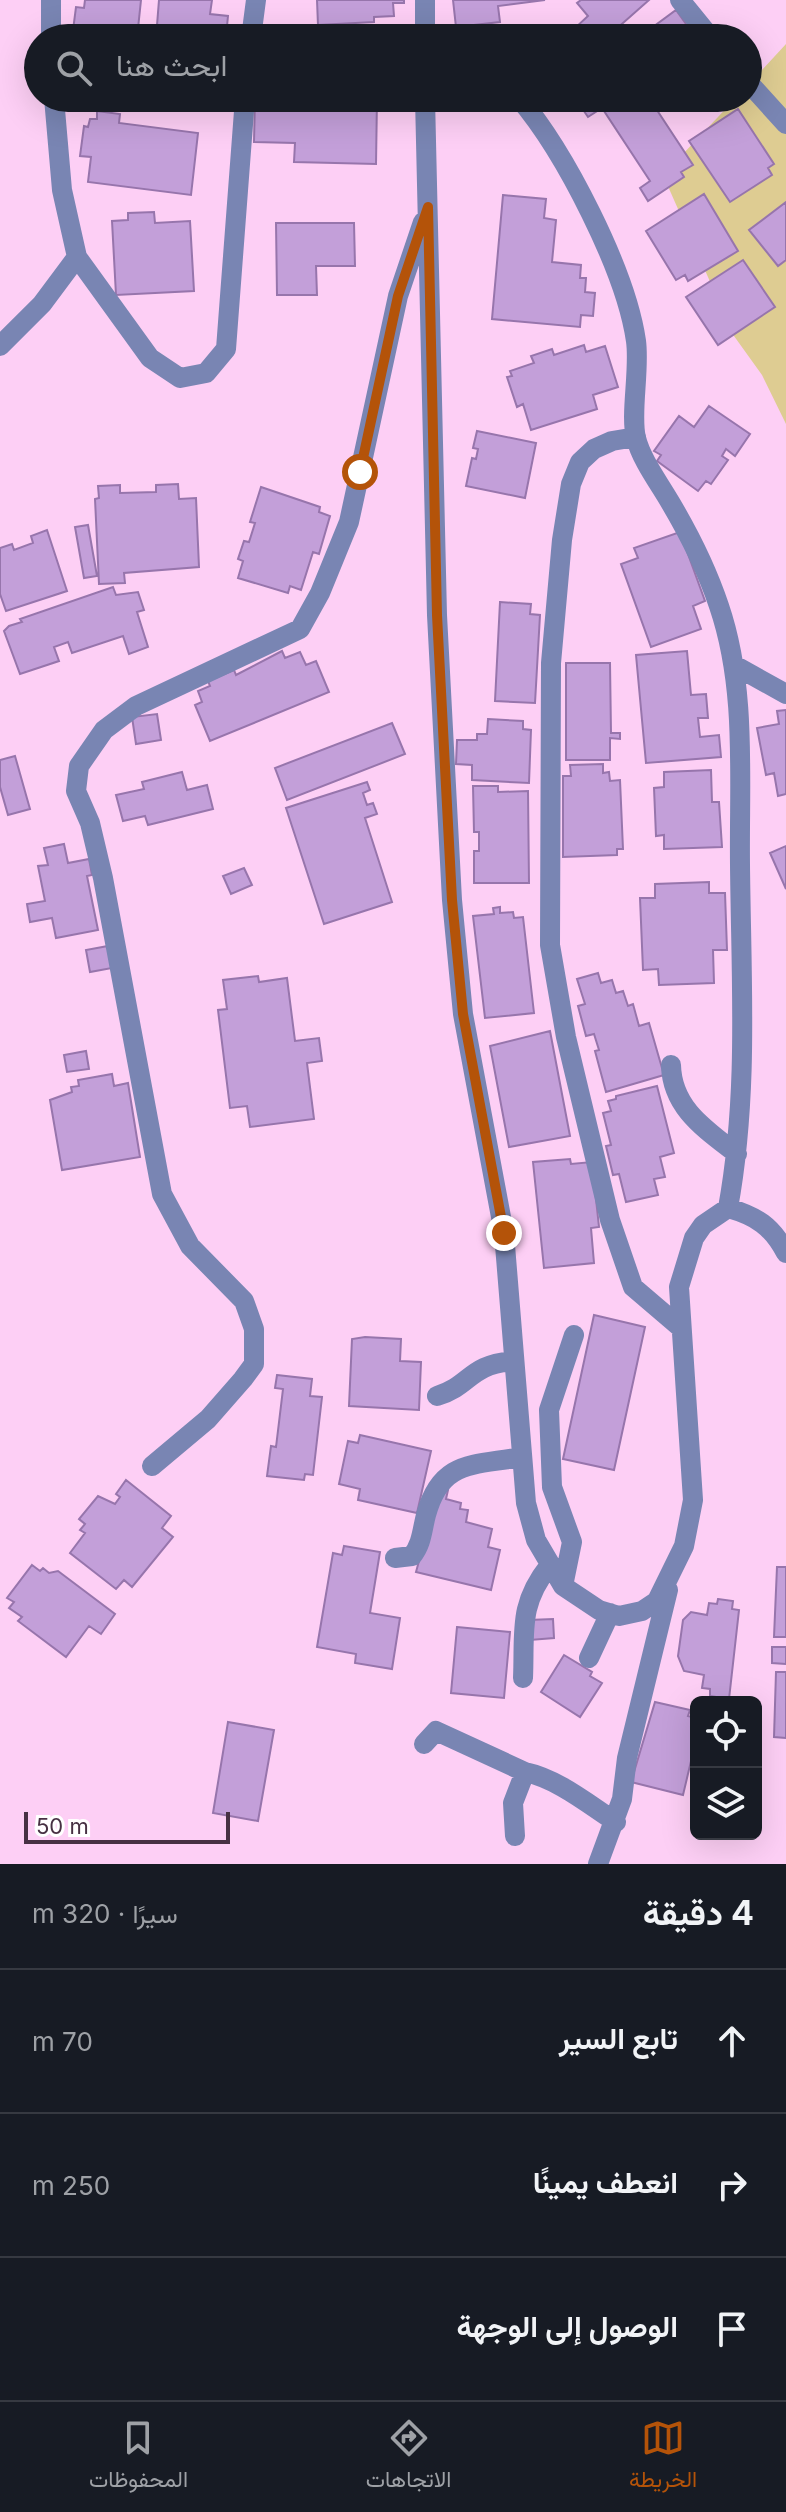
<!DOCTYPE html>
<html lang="ar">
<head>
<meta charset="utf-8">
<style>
	body { margin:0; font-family:Inter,Vazirmatn,sans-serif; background:#242831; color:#f1f3f6; direction:rtl }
	.controls { position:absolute; right:24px; bottom:24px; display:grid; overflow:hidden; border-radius:12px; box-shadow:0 8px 32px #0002 }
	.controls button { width:72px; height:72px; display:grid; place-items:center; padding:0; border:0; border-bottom:2px solid #363941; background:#171b24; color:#f1f3f6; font:40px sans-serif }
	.scale { position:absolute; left:24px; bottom:20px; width:206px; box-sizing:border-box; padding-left:8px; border:4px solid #473043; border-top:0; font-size:22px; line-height:28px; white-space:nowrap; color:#473043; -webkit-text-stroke:6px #fff; paint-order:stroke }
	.stop { position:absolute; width:24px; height:24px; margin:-18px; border:6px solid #b45309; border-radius:50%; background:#fff }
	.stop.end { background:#b45309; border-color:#fff; box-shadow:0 2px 8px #0008 }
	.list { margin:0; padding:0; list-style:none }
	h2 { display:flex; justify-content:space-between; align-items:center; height:104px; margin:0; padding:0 32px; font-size:34px }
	h2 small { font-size:26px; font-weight:400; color:#9ea1a6 }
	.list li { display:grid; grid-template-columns:52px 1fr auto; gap:24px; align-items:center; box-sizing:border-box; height:144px; padding:0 32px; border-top:2px solid #363941 }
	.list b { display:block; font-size:30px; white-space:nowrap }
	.list em { font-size:26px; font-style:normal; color:#9ea1a6 }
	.icon { flex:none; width:44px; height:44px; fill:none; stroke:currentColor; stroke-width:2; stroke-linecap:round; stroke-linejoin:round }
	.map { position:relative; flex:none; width:786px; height:1864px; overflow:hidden; direction:ltr }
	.search { position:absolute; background:#171b24; box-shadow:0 8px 32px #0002; left:24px; right:24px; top:24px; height:88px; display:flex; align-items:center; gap:20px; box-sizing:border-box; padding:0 28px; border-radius:44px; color:#9ea1a6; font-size:30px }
	.sheet { height:536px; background:#171b24 }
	nav { display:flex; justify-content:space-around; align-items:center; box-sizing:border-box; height:112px; border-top:2px solid #363941; background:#171b24; font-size:22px; color:#9ea1a6 }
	nav a { display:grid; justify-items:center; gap:4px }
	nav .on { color:#b45309 }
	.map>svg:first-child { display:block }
	.green { fill:#decc92 }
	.building { fill:#c39fd9; stroke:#9775ac; stroke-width:2 }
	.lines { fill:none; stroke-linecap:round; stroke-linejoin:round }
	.minor { stroke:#7985b3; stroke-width:20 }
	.route { stroke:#b45309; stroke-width:10 }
</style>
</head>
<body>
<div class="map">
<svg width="786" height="1864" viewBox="0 0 786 1864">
	<rect width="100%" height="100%" fill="#fdcff5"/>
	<path class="green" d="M786 44V424L762 375 734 336 663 175 736 98H748V85Z"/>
	<path class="building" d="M85 0H141L137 38H72L76 7 84 8Z
		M159 0H212L210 14 228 16 226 36 156 38Z
		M317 0H404V3H393L394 16 374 17V22L318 25Z
		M453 0H545L498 6 500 22 456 27Z
		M581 0H649L606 38H582L574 29 588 16 577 3Z
		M676 10 696 38H638Z
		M255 98H377L376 164 294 162 295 143 254 142Z
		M575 98H649L693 165 681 172 684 177 648 201 640 188 650 181 602 108 588 117Z
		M738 109 774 164 768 168 772 175 730 202 689 141Z
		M97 111 120 114 119 123 198 133 191 195 88 182 91 157 80 156 84 126 88 127 90 119H97Z
		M704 194 738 251 688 281 685 275 676 280 646 231Z
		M503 195 546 199 544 218 556 220 552 262 581 265 580 278H586L585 292 595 293 593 316 581 315 580 327 492 319Z
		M786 202V260L778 266 749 230Z
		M154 212 155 223 190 221 194 291 116 295 112 221 128 220V213Z
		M276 223H354L355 266H316L317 295H277Z
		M743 260 775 307 718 345 686 297Z
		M584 345 586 352 605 346 618 387 593 395 597 409 531 430 523 404 517 407 507 377 512 376 510 371 534 363 531 356 552 349 554 355Z
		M709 406 750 434 735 456 726 449 722 456 728 460 711 484 706 481 698 491 657 461 661 455 654 451 679 416 694 427Z
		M477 431 536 443 525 498 466 486 472 458 476 459 478 449 473 448Z
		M178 484 179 499 196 498 199 567 124 573 125 583 99 584 95 499 99 498 98 486 120 485V493L156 492V485Z
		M261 487 320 507 319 512 330 516 319 554 313 552 301 590 290 586 288 593 238 578 243 561 238 559 244 541 249 542 255 523 250 522Z
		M88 525 97 576 84 578 75 527Z
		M47 530 67 591 6 611 0 594V548L12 544 14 550 33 543 31 536Z
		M680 532 705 601 693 606 701 629 651 647 621 564 638 558 634 548Z
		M113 587 116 595 138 592 144 610 137 612 148 647 129 654 123 636 72 653 68 642 54 647 59 661 20 674 4 631 9 626 22 622 20 619Z
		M500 602 531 604 530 614 540 615 535 703 495 701Z
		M282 651 285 658 300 652 306 665 316 661 329 692 210 741 195 705 202 702 198 691 210 686 208 681 234 670 236 675Z
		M687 651 691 695 706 694 708 718H698L700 737 719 735 721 757 646 763 636 655Z
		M566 663H610L611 733H620V739L610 738V760H566Z
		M786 710V794L778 796 774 773 766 775 757 728 779 724 777 711Z
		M157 714 161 740 136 744 132 717Z
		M488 719 523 721V729L531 730 529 783 472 780V765L456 764 457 740H477V734H487Z
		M392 723 405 754 287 800 275 768Z
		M15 756 30 809 8 815 0 787V760Z
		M603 764V773L609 772 610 781 620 780 623 849H617V855L563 857V776H571L570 765Z
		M711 770 712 802H719L722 847 664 849V835L656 836 654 788 664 787V772Z
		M182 772 187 790 207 785 213 809 148 825 145 816 123 821 116 795 144 789 142 782Z
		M367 782 370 790 363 793 367 805 373 803 377 814 365 818 392 902 324 924 286 808Z
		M473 786H498V792L528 791 529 883H474V851H479V832H474Z
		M64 844 68 863 89 859 92 875 87 876 98 930 56 938 52 918 30 922 27 904 45 901 38 866 48 865 44 848Z
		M786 846V889L770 853Z
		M244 868 252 885 231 894 223 876Z
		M709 882V893H725L727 950H713L714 983 659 985 658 969 643 970 640 898H655V884Z
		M500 907V913L513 912 514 918 523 917 534 1013 485 1018 473 916 494 914 493 908Z
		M108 946 112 968 90 972 86 950Z
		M598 973 601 983 612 980 616 993 623 991 628 1006 633 1004 639 1026 649 1023 664 1075 606 1092 595 1051 599 1050 594 1034 586 1036 578 1006 585 1004 577 979Z
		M258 976 259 982 287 978 295 1041 319 1038 322 1061 307 1063 314 1119 250 1127 247 1106 230 1108 218 1010 227 1009 223 980Z
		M550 1031 570 1136 509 1147 490 1046Z
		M86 1051 89 1069 67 1072 64 1055Z
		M112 1074 114 1086 128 1083 140 1157 62 1170 50 1100 72 1092 71 1087 79 1086 78 1080Z
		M657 1086 674 1153 660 1157 665 1177 654 1179 658 1195 626 1202 619 1174 613 1175 606 1146 611 1145 603 1113 611 1111 608 1101 616 1099V1096Z
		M570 1159 571 1164 592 1162 599 1227 591 1228 594 1263 544 1268 533 1162Z
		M594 1315 645 1327 614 1470 563 1459Z
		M365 1337 401 1339 400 1361 421 1362 419 1410 349 1406 352 1339Z
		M277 1375 312 1379 310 1396 322 1397 313 1475 305 1474 304 1480 267 1476 271 1446 276 1447 283 1389 275 1388Z
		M360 1435 431 1451 417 1513 358 1500 360 1489 339 1484 348 1441 358 1443Z
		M126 1480 171 1516 162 1528 173 1537 132 1587 124 1580 116 1589 70 1553 85 1533 80 1530 85 1524 79 1519 98 1496 115 1504 120 1497 116 1494Z
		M439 1488 448 1490 446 1499 461 1503 460 1509 468 1510 466 1522 492 1529 488 1547 500 1550 491 1590 416 1572Z
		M344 1546 380 1552 370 1613 400 1618 392 1669 355 1663 356 1654 317 1647 333 1553 342 1555Z
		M32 1565 40 1571 43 1568 49 1573 58 1571 115 1614 101 1634 89 1626 66 1657 18 1621 22 1617 9 1608 14 1602 7 1598Z
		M777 1567H786V1637H774Z
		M718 1599 733 1601 732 1609 739 1610 729 1699 710 1696V1689L702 1688 704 1675 684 1671 678 1656 683 1620 691 1612 707 1615 709 1603 717 1604Z
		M553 1619 554 1638 530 1640 529 1620Z
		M457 1627 510 1632 504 1698 451 1693Z
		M772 1647H786V1664L772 1663Z
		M564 1655 592 1672 590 1676 602 1683 580 1717 541 1692Z
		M776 1672H786V1738L774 1737Z
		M655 1702 690 1710 688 1716 696 1718V1740L683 1795 631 1782Z
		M228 1722 274 1730 258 1821 213 1813Z"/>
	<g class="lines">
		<path class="minor" d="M51 0V38
			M680 0 711 38
			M251 38 256 0
			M425 38V0
			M748 82 786 124
			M54 98 62 190 77 257 150 358 180 378 206 373 226 349 245 98
			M425 98 437 615 452 900 463 1014 504 1233 526 1503 536 1540 563 1586 599 1610 619 1616 642 1611 657 1601 684 1546 693 1500 679 1287 694 1238 703 1225 728 1208C756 1216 772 1226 786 1253
			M519 98C565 152 626 271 636 341 640 370 630 414 636 438 641 459 659 483 670 502 689 534 707 570 719 606 747 688 739 778 740 864 741 980 749 1093 728 1208
			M0 346 42 304 77 257
			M636 437 612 441 594 449 580 462 571 484 562 540 551 663 550 945 566 1037 610 1220 633 1287 681 1328
			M734 665 786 694
			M671 1065C672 1108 705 1129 737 1154
			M437 1396C472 1385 468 1365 513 1361
			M152 1466 208 1419 243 1379 254 1364V1329L244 1301 190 1246 162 1194 103 878 90 823 76 791 79 766 104 730 136 706 300 629 320 593 349 522 398 296 423 222
			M395 1558 412 1556C422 1544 422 1530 426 1515 441 1459 474 1466 521 1457
			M563 1586 572 1542 552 1487 549 1410 574 1335
			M589 1658 610 1613
			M523 1678C525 1632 518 1605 549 1566
			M424 1744 436 1731 525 1772
			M515 1836 513 1803 525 1772C558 1779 588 1804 616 1822
			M598 1864 622 1799 627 1758 668 1590"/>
	</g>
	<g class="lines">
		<path class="route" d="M360 472 398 296 428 207 437 615 452 900 463 1014 504 1233"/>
	</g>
</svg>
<div class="controls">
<button><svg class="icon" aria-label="locate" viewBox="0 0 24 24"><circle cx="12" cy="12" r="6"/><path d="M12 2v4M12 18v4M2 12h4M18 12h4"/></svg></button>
<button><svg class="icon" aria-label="layers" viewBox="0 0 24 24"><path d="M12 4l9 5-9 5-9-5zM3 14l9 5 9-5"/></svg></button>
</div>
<div class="scale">50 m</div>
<div class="stop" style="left:360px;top:472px"></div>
<div class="stop end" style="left:504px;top:1233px"></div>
<div class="search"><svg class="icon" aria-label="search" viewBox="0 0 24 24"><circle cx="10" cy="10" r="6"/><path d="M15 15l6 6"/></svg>ابحث هنا</div>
</div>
<section class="sheet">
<h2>4 دقيقة<small>سيرًا · 320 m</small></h2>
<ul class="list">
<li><svg class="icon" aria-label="ahead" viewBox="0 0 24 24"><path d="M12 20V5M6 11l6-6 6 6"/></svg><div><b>تابع السير</b></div><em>70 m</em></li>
<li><svg class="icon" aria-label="right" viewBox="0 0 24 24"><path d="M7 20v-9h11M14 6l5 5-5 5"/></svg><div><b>انعطف يمينًا</b></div><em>250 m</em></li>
<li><svg class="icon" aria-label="arrive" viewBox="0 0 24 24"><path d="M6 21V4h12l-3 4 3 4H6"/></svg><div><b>الوصول إلى الوجهة</b></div></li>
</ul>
</section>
<nav>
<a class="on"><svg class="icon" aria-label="map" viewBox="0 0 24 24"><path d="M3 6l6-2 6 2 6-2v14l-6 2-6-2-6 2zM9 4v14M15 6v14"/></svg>الخريطة</a>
<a><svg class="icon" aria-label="directions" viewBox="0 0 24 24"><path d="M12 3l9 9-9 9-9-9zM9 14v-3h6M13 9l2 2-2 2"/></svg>الاتجاهات</a>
<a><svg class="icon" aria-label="saved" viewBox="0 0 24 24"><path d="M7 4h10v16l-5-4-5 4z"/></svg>المحفوظات</a>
</nav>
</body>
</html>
